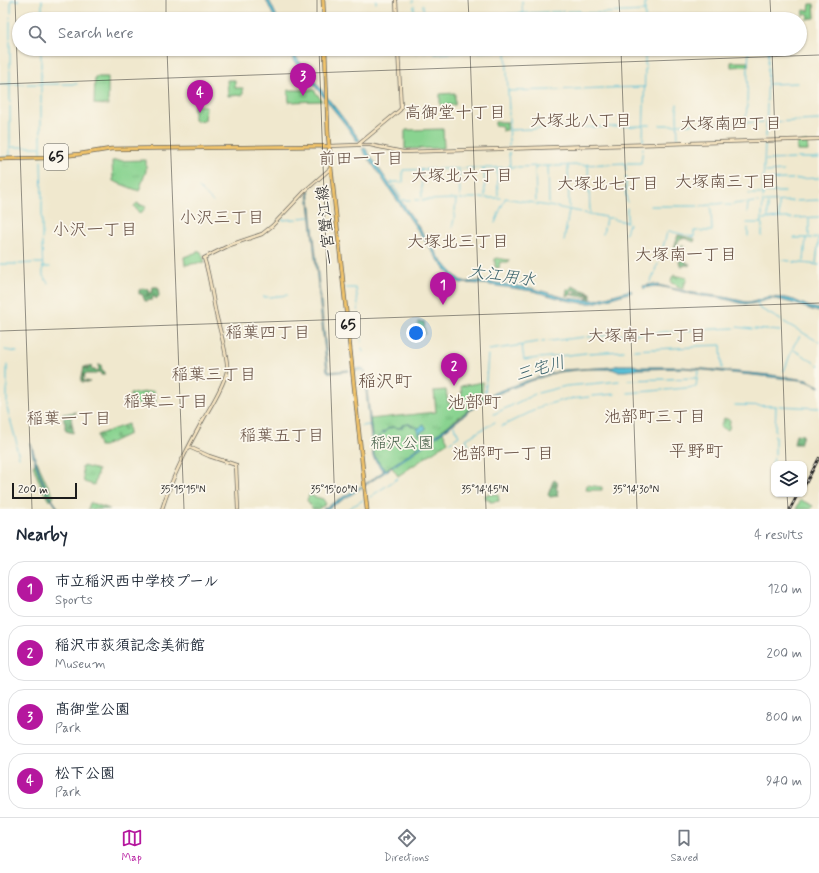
<!DOCTYPE html>
<html lang="en">
<head>
<meta charset="utf-8">
<style>
	body { margin:0; font-family:Mynerve,"Klee One",sans-serif; background:#f6f6f7; color:#1f2937 }
	.controls { position:absolute; right:12px; bottom:12px; display:grid; overflow:hidden; border-radius:8px; box-shadow:0 1px 3px #0004 }
	.controls button { width:36px; height:36px; display:grid; place-items:center; padding:0; border:0; border-bottom:1px solid #e0e1e3; background:#fff; color:#1f2937; font:20px sans-serif }
	.scale { position:absolute; left:12px; bottom:10px; width:65px; box-sizing:border-box; padding-left:4px; border:2px solid #1c1c1c; border-top:0; font-size:11px; line-height:14px; white-space:nowrap; color:#1c1c1c; -webkit-text-stroke:3px #fbf7ec; paint-order:stroke }
	.you { position:absolute; left:416px; top:333px; width:14px; height:14px; margin:-10px; border:3px solid #fff; border-radius:50%; background:#1a73e8; box-shadow:0 0 0 6px #1a73e833 }
	.badge { display:grid; place-items:center; width:26px; height:26px; border-radius:50%; background:#b5179e; color:#fff; font-size:13px; font-weight:700 }
	.pin { position:absolute; translate:-50% -33px; filter:drop-shadow(0 1px 2px #0008) }
	.pin::after { content:''; position:absolute; top:21px; width:14px; height:12px; background:inherit; clip-path:polygon(0 0,100% 0,50% 100%) }
	.list { margin:0; padding:0; list-style:none }
	h2 { display:flex; justify-content:space-between; align-items:center; height:52px; margin:0; padding:0 16px; font-size:17px }
	h2 small { font-size:13px; font-weight:400; color:#747a83 }
	.list li { display:grid; grid-template-columns:26px 1fr auto; gap:12px; align-items:center; box-sizing:border-box; height:56px; margin:0 8px 8px; padding:0 8px; border:1px solid #e0e1e3; border-radius:16px }
	.list b { display:block; font-size:15px; white-space:nowrap }
	.list p { margin:0; font-size:13px; white-space:nowrap; color:#747a83 }
	.list em { font-size:13px; font-style:normal; color:#747a83 }
	.icon { flex:none; width:22px; height:22px; fill:none; stroke:currentColor; stroke-width:2; stroke-linecap:round; stroke-linejoin:round }
	.map { position:relative; flex:none; width:819px; height:509px; overflow:hidden }
	.search { position:absolute; background:#fff; box-shadow:0 1px 3px #0004; left:12px; right:12px; top:12px; height:44px; display:flex; align-items:center; gap:10px; box-sizing:border-box; padding:0 14px; border-radius:22px; color:#747a83; font-size:15px }
	.sheet { height:308px; background:#fff }
	nav { display:flex; justify-content:space-around; align-items:center; box-sizing:border-box; height:56px; border-top:1px solid #e0e1e3; background:#fff; font-size:11px; color:#747a83 }
	nav a { display:grid; justify-items:center; gap:2px }
	nav .on { color:#b5179e }
	.map>svg:first-child { display:block }
	.grass { fill:#89d390; stroke:#527856 }
	.forest { fill:url(#forest-firs); stroke:#45684b }
	.cemetery { fill:url(#cemetery-stones); stroke:#527856 }
	.park { fill:url(#park-tufts); stroke:#527856 }
	.water { fill:#5ac0d7; stroke:#3b6e7a }
	.lines { fill:none; stroke-linecap:round; stroke-linejoin:round }
	.stream { stroke:#5ac0d7; stroke-width:1 }
	.secondary-casing { stroke:#66635a; stroke-width:4 }
	.primary-casing { stroke:#66635a; stroke-width:4.5 }
	.secondary { stroke:#f9e7c3; stroke-width:2.5 }
	.primary { stroke:#f1c369; stroke-width:3 }
	.rail-casing { stroke:#1c1c1c; stroke-width:2.5 }
	.rail { stroke:#fbf7ec; stroke-width:1; stroke-dasharray:3; stroke-linecap:butt }
	.ticks { fill:none; stroke:#1c1c1c; stroke-width:1; stroke-opacity:0.45 }
	.labels { text-anchor:middle; stroke-width:3.5; stroke-linejoin:round; paint-order:stroke }
	.shield { fill:#fbf7ec; stroke:#5f5e5a; stroke-width:1 }
	.shield-label { font-size:15px; font-weight:bold; fill:#1c1c1c }
	.street-label { font-size:16px; fill:#1c1c1c; stroke:#fbf7ec }
	.park-label { font-size:16px; fill:#425c45; stroke:#fbf7ec }
	.neighbourhood-label { font-size:17px; fill:#634d40; stroke:#fbf7ec }
	.water-label { font-size:17px; font-style:italic; fill:#355e67; stroke:#fbf7ec }
	.quarter-label { font-size:18px; fill:#634d40; stroke:#fbf7ec }
	.ticks-label { font-size:10px; text-anchor:middle; fill:#1c1c1c; stroke:#fbf7ec; stroke-width:3.5; stroke-linejoin:round; paint-order:stroke }
</style>
</head>
<body>
<div class="map">
<svg width="819" height="509" viewBox="0 0 819 509">
	<defs>
		<pattern id="forest-firs" width="22" height="20" patternUnits="userSpaceOnUse"><rect width="22" height="20" fill="#6eb57a"/><path d="M5 1l3.5 6h-7zM16 11l3.5 6h-7z" fill="#5a9263"/></pattern>
		<pattern id="cemetery-stones" width="16" height="16" patternUnits="userSpaceOnUse"><rect width="16" height="16" fill="#89d390"/><path d="M2 7V4a2 2 0 0 1 4 0v3zM10 15v-3a2 2 0 0 1 4 0v3z" fill="#76b57c"/></pattern>
		<pattern id="park-tufts" width="24" height="20" patternUnits="userSpaceOnUse"><rect width="24" height="20" fill="#89d390"/><path d="M3 7l-1-3M5 7V3M7 7l1-3M15 17l-1-3M17 17v-4M19 17l1-3" fill="none" stroke="#76b57c"/></pattern>
	</defs>
	<rect width="100%" height="100%" fill="#fbf7ec"/>
	<filter id="ink" filterUnits="userSpaceOnUse"><feTurbulence type="fractalNoise" baseFrequency=".025" numOctaves="2"/><feDisplacementMap in="SourceGraphic" scale="8" xChannelSelector="R" yChannelSelector="G"/><feConvolveMatrix kernelMatrix="1 2 1 2 8 2 1 2 1" color-interpolation-filters="sRGB"/></filter>
	<filter id="wash" filterUnits="userSpaceOnUse"><feTurbulence type="fractalNoise" baseFrequency=".012" numOctaves="4" result="noise"/><feDisplacementMap in="SourceGraphic" scale="16" xChannelSelector="R" yChannelSelector="G"/><feGaussianBlur stdDeviation="0.9" result="paint"/><feColorMatrix in="noise" values="0 0 0 0 0 0 0 0 0 0 0 0 0 0 0 0 0 1.4 0 .05"/><feComposite in="paint" operator="in"/></filter>
	<g filter="url(#wash)">
		<rect width="100%" height="100%" fill="#f0e8ce"/>
		<path class="grass" d="M731 62H748V66L731 67Z
			M455 93V105H440V94Z
			M495 122H507V130L502 131V126L495 125Z
			M443 129 444 148 405 149V131L406 130Z
			M807 142 808 151H797V143H798Z
			M418 322H424L425 334H419Z
			M154 391 156 402 132 405 130 394Z
			M37 461 46 482 54 497 52 499C44 488 40 475 36 462Z
			M35 462C39 475 43 489 51 500L49 501C42 490 37 478 33 465H35Z
			M498 494 499 501 490 502 489 499H486L485 495Z
			M801 500 813 506 811 509H796Z"/>
		<path class="forest" d="M678 235 695 239 694 242 689 240 688 239 681 238C678 241 675 246 677 250L674 252 673 251Z
			M683 245 684 246 683 249 685 250 684 252H682V255L685 257 684 261 690 264 689 266 687 265 683 266H680L679 261H682V259L679 258 680 256 679 254 681 253 680 248Z
			M572 286 591 293V294L572 290 571 295 566 296 567 289 569 290Z
			M153 287H158L159 296 156 299 154 295 152 300 145 301 142 294H139V290L143 288 149 290 150 293H152Z
			M575 292 591 295V299H586L587 298H589V296H587L584 297 572 295Z
			M98 365H101L102 371 104 372V375H101V373L98 372 95 374H85L83 381H87L90 382H82L81 381 84 367H88H85L86 369H88V367L92 366 91 368 92 370H95L96 371 99 370Z
			M76 412V413L72 415C70 421 74 426 73 433L66 431 65 428V422H64L63 414Z
			M796 434 803 435 800 444H794Z
			M555 480 558 483 556 488 558 491 557 493 558 496 550 497 548 495 553 481Z"/>
		<path class="cemetery" d="M137 203 146 207 140 214 134 206Z
			M674 275 687 278 683 289 677 287V285L671 283 672 277H673Z
			M724 418 730 420 729 429 728 430 720 427Z
			M128 424 129 434 104 446H99L97 435Z"/>
		<path class="park" d="M810 4H814L815 18H814L806 19 809 16 806 13 803 16 804 10 809 11Z
			M95 77H108V105L94 104Z
			M227 80H235V88H243V95L228 96Z
			M289 90H314L322 101 289 102 288 91Z
			M194 105 206 106 205 120 195 121 194 120Z
			M146 160V171L139 191 113 181 112 161Z
			M200 251 201 252 205 262 185 265 184 257Z
			M496 258 509 260V262H500L499 268 495 267V259Z
			M483 382 482 395 484 398 476 404 442 430 448 442 398 476 391 466 387 469 383 468 374 456 370 419 436 412 434 391 446 390 448 403 450 404 451 401 462 399 461 386Z
			M83 466 98 470V471L94 485 84 482 82 467Z
			M587 485 602 487V490H586Z
			M309 495 323 499 326 504 318 509H312L307 500Z
			M90 503H91L110 509H88Z"/>
		<path class="water" d="M266 0H269L278 19H275Z
			M288 49H291L296 57 360 140 357 141 345 124 300 67 293 59Z
			M365 148 441 260 454 275 460 280 467 282 483 281 531 288 566 298 587 300H595L631 290 632 292 593 303H582L565 300 533 291 484 284 461 283 456 281 452 277 439 261 362 149Z
			M309 190 328 370 330 372 349 370V371L330 373 327 371 308 191Z
			M654 284 693 293 724 297 746 302H753L767 297 786 298 794 300 810 307 819 309V312C811 310 804 307 796 304 789 302 782 300 775 299 765 298 758 304 748 304 740 304 732 300 724 299 713 296 702 297 691 294 677 291 656 282 644 289L643 286Z
			M618 365H633L639 367H682L771 375 807 380 819 386V387L809 382 800 380 685 368 638 369 635 370 625 371H617L612 369H586L558 372 530 381 492 396 480 403 443 432 409 456 349 496 332 506 326 509H323L370 481 385 470H382L373 457 364 372 362 370 355 371V369L362 368 365 371 374 456 383 468 387 469 436 435 461 417 476 404 494 393 526 381 563 370 613 367Z
			M408 424 403 425 402 428H401C394 428 389 425 385 433H381L380 436V442L379 444 380 440 379 436 382 432H385C390 424 393 428 401 428L402 425 410 424 412 426 419 428 424 425 426 427V429C424 431 419 431 420 436L417 428 412 426 410 424Z
			M30 444H31C39 469 43 488 59 509H58C46 493 40 478 34 459 32 454 32 449 30 444Z"/>
		<g class="lines">
			<path class="stream" d="M376 0V3
				M413 0V2
				M522 1 523 19
				M423 5 424 16
				M414 6V17
				M42 11V0
				M550 12 580 11V13H601
				M11 13V0H19
				M602 13 645 11
				M504 14 548 12
				M470 16 503 14
				M10 18V17
				M416 18H432
				M433 18 469 16
				M42 19V15
				M398 19H414
				M645 19V0
				M750 19V17
				M10 38V21
				M415 49 416 53
				M425 49V53
				M552 50 594 49
				M471 52 504 51
				M435 54 470 52
				M768 65 769 49
				M645 66V49
				M748 66 749 49
				M10 68V41
				M41 68V49
				M507 70 506 52 550 50
				M507 72 509 110
				M0 84H24
				M27 84H59
				M61 84H77
				M769 84 797 83
				M605 88 645 87
				M553 90 603 88
				M508 91 551 90
				M767 101 768 67
				M10 103V70
				M747 103 748 68
				M41 104V70
				M677 104V113
				M644 106 645 68
				M509 112V113
				M509 114V115
				M677 114 678 140
				M509 117V119
				M509 120V121
				M798 121 819 120
				M509 122V124
				M746 122 747 104
				M768 122 796 121
				M727 123 763 122
				M678 124H695
				M697 124 724 123
				M645 125H650
				M660 125H676
				M509 126V128
				M606 127 644 126
				M554 128 604 127
				M509 129V132
				M510 130 552 128
				M10 133V106
				M41 133V106
				M10 134V147H24
				M509 136 510 133
				M766 137 767 104
				M643 141 644 107
				M509 146V138
				M26 147H40
				M509 152 510 166
				M41 156V134
				M0 157H10V147
				M797 158H819
				M766 160 794 159
				M41 161 42 199
				M627 163H641L643 148
				M588 164 590 212
				M607 164 625 163 626 170
				M568 165 569 207
				M582 165 605 164
				M535 166 536 201
				M542 166H553
				M548 166 549 203
				M555 166 580 165
				M497 167 498 195
				M517 167 540 166
				M479 168H490
				M484 168 485 196
				M491 168 515 167
				M441 169 477 168
				M459 169 460 196
				M421 170 422 197
				M766 172 783 171
				M626 176V185
				M787 179H793
				M796 179 819 178
				M766 180 785 179
				M403 182V170L439 169
				M763 185 765 144
				M626 186V194
				M199 188 205 194
				M766 192H785
				M626 194 627 202
				M749 194H761
				M206 195 213 202
				M401 198 391 182H401
				M468 198H477
				M480 198H484
				M486 198H501
				M505 198 534 203
				M763 198V188
				M460 199H463
				M465 199H467
				M402 200H410
				M415 200H419
				M422 200 457 199
				M42 201V239
				M796 201 819 200
				M757 202H758
				M765 202 792 201
				M743 203H746
				M748 203 754 202
				M536 204 554 207
				M712 204H716
				M717 204 723 203
				M733 204 742 203
				M725 205H726
				M727 205H731
				M650 206H669
				M670 206H682
				M683 206H698
				M701 206 711 205
				M556 207 581 212
				M627 208V212
				M455 211 456 200
				M584 213 606 217
				M627 213V220
				M747 213 748 204
				M498 215 505 199
				M762 216 763 201
				M300 218 309 217
				M454 218 455 213
				M608 218H611
				M768 218V204
				M779 218V203
				M785 218H792
				M795 218 819 217
				M613 219H615
				M764 219 784 218
				M809 219V236
				M282 220 297 219
				M616 220 627 222
				M453 223 454 220
				M495 223 498 216
				M747 223H762
				M453 227V224
				M748 228V229
				M762 228V217
				M627 229 629 224
				M748 230V236
				M669 231 677 233
				M700 231H712L711 208
				M678 233 685 235
				M603 234 606 218
				M625 234 627 230
				M687 235 694 237V231H698
				M762 236V230
				M794 238H812
				M814 238H819
				M564 241 569 210
				M42 242 43 276 48 283
				M782 260 790 261
				M659 261 667 233
				M804 261 806 238
				M793 262 819 265
				M35 263H42
				M816 263 819 238
				M0 264H17
				M19 264 33 263
				M657 266 658 264
				M43 267H50
				M655 271 656 267
				M650 282 655 273
				M346 288H356L358 305
				M263 297H268
				M270 297 287 295
				M757 302 759 308 781 320
				M358 307 362 342
				M784 322 819 342
				M737 327 752 329
				M754 329 780 331
				M694 330 734 328
				M683 331 692 330
				M635 334 679 331
				M587 337 627 334
				M542 342 584 337
				M524 344 538 342
				M522 346 524 360 538 358
				M696 346 721 345 722 368
				M362 348 363 352
				M5 350 17 352
				M489 350 523 345
				M633 350 695 347
				M794 350 815 363
				M588 353 624 351
				M540 358 586 353
				M818 365H819
				M784 371 794 345 800 336
				M667 379 696 378
				M628 380 665 379
				M486 381 488 355
				M590 384 619 381
				M567 386 589 384
				M665 390 696 387 698 371
				M538 393 566 386
				M628 393 663 390
				M485 394 486 383
				M592 396 615 394
				M569 399 589 397
				M735 405 776 406
				M7 406V365
				M779 406 819 408
				M7 408 17 444
				M537 408 545 405 567 399
				M494 414 535 394
				M361 426 369 425
				M502 426 535 410
				M775 431 776 406
				M450 442 459 436 454 426
				M469 445 466 439 495 422
				M16 446 19 457
				M775 454V435
				M772 465 774 458
				M771 471 772 467
				M370 497 398 478
				M355 505 363 500
				M348 509 354 505"/>
		</g>
	</g>
	<g filter="url(#ink)">
		<g class="lines">
			<defs>
				<path id="secondary" d="M396 0 397 19
					M359 144 400 110 401 108 398 49
					M329 146 357 145H370L403 152 819 139
					M189 447 209 456 236 465 238 509
					M162 509C172 477 188 447 204 418 212 404 223 387 227 371 229 359 219 328 216 314 212 296 210 276 204 258L230 245 262 234 272 226 306 190 331 168"/>
				<path id="primary" d="M323 0 324 19
					M325 49 328 133 331 168 367 509
					M0 159 44 158 80 154 111 149 329 146"/>
			</defs>
			<use href="#secondary" class="secondary-casing"/>
			<use href="#primary" class="primary-casing"/>
			<use href="#secondary" class="secondary"/>
			<use href="#primary" class="primary"/>
			<defs>
				<path id="rail" d="M804 487 819 458
					M790 509 798 494"/>
			</defs>
			<use href="#rail" class="rail-casing"/>
			<use href="#rail" class="rail"/>
		</g>
	</g>
	<path class="ticks" d="M15 0 32 509M166 0V19M317 0V19M468 0 469 19M619 0 620 19M770 0 771 19M167 49 184 509M319 49 335 509M470 49 486 509M621 49 637 509M772 49 786 464M0 84 819 55M0 331 819 303M787 494 788 509"/>
	<g class="labels">
		<g class="shield">
			<rect x="44" y="144" width="24" height="26" rx="3"/>
			<rect x="336" y="312" width="24" height="26" rx="3"/>
		</g>
		<g class="shield-label">
			<text x="56" y="162">65</text>
			<text x="348" y="330">65</text>
		</g>
		<g class="street-label">
			<text transform="translate(325 225) rotate(-96)" y="6">一宮蟹江線</text>
		</g>
		<g class="park-label">
			<text x="402" y="448">稲沢公園</text>
		</g>
		<g class="neighbourhood-label">
			<text x="455" y="118">高御堂十丁目</text>
			<text x="581" y="126">大塚北八丁目</text>
			<text x="731" y="129">大塚南四丁目</text>
			<text x="361" y="164">前田一丁目</text>
			<text x="462" y="181">大塚北六丁目</text>
			<text x="726" y="187">大塚南三丁目</text>
			<text x="608" y="189">大塚北七丁目</text>
			<text x="222" y="223">小沢三丁目</text>
			<text x="95" y="235">小沢一丁目</text>
			<text x="458" y="247">大塚北三丁目</text>
			<text x="686" y="260">大塚南一丁目</text>
			<text x="268" y="338">稲葉四丁目</text>
			<text x="647" y="341">大塚南十一丁目</text>
			<text x="214" y="380">稲葉三丁目</text>
			<text x="166" y="407">稲葉二丁目</text>
			<text x="655" y="422">池部町三丁目</text>
			<text x="69" y="424">稲葉一丁目</text>
			<text x="282" y="441">稲葉五丁目</text>
			<text x="503" y="459">池部町一丁目</text>
		</g>
		<g class="water-label">
			<text transform="translate(502 275) rotate(8)" y="6">大江用水</text>
			<text transform="translate(540 368) rotate(-16)" y="6">三宅川</text>
		</g>
		<g class="quarter-label">
			<text x="385" y="387">稲沢町</text>
			<text x="474" y="408">池部町</text>
			<text x="696" y="457">平野町</text>
		</g>
	</g>
	<g class="ticks-label">
		<text x="183" y="493">35°15'15"N</text>
		<text x="334" y="493">35°15'00"N</text>
		<text x="485" y="493">35°14'45"N</text>
		<text x="636" y="493">35°14'30"N</text>
	</g>
</svg>
<div class="controls">
<button><svg class="icon" aria-label="layers" viewBox="0 0 24 24"><path d="M12 4l9 5-9 5-9-5zM3 14l9 5 9-5"/></svg></button>
</div>
<div class="scale">200 m</div>
<div class="you"></div>
<div class="pin badge" style="left:443px;top:305px">1</div>
<div class="pin badge" style="left:454px;top:386px">2</div>
<div class="pin badge" style="left:303px;top:96px">3</div>
<div class="pin badge" style="left:200px;top:113px">4</div>
<div class="search"><svg class="icon" aria-label="search" viewBox="0 0 24 24"><circle cx="10" cy="10" r="6"/><path d="M15 15l6 6"/></svg>Search here</div>
</div>
<section class="sheet">
<h2>Nearby<small>4 results</small></h2>
<ul class="list">
<li><span class="badge">1</span><div><b>市立稲沢西中学校プール</b><p>Sports</p></div><em>120 m</em></li>
<li><span class="badge">2</span><div><b>稲沢市荻須記念美術館</b><p>Museum</p></div><em>200 m</em></li>
<li><span class="badge">3</span><div><b>髙御堂公園</b><p>Park</p></div><em>800 m</em></li>
<li><span class="badge">4</span><div><b>松下公園</b><p>Park</p></div><em>940 m</em></li>
</ul>
</section>
<nav>
<a class="on"><svg class="icon" aria-label="map" viewBox="0 0 24 24"><path d="M3 6l6-2 6 2 6-2v14l-6 2-6-2-6 2zM9 4v14M15 6v14"/></svg>Map</a>
<a><svg class="icon" aria-label="directions" viewBox="0 0 24 24"><path d="M12 3l9 9-9 9-9-9zM9 14v-3h6M13 9l2 2-2 2"/></svg>Directions</a>
<a><svg class="icon" aria-label="saved" viewBox="0 0 24 24"><path d="M7 4h10v16l-5-4-5 4z"/></svg>Saved</a>
</nav>
</body>
</html>
